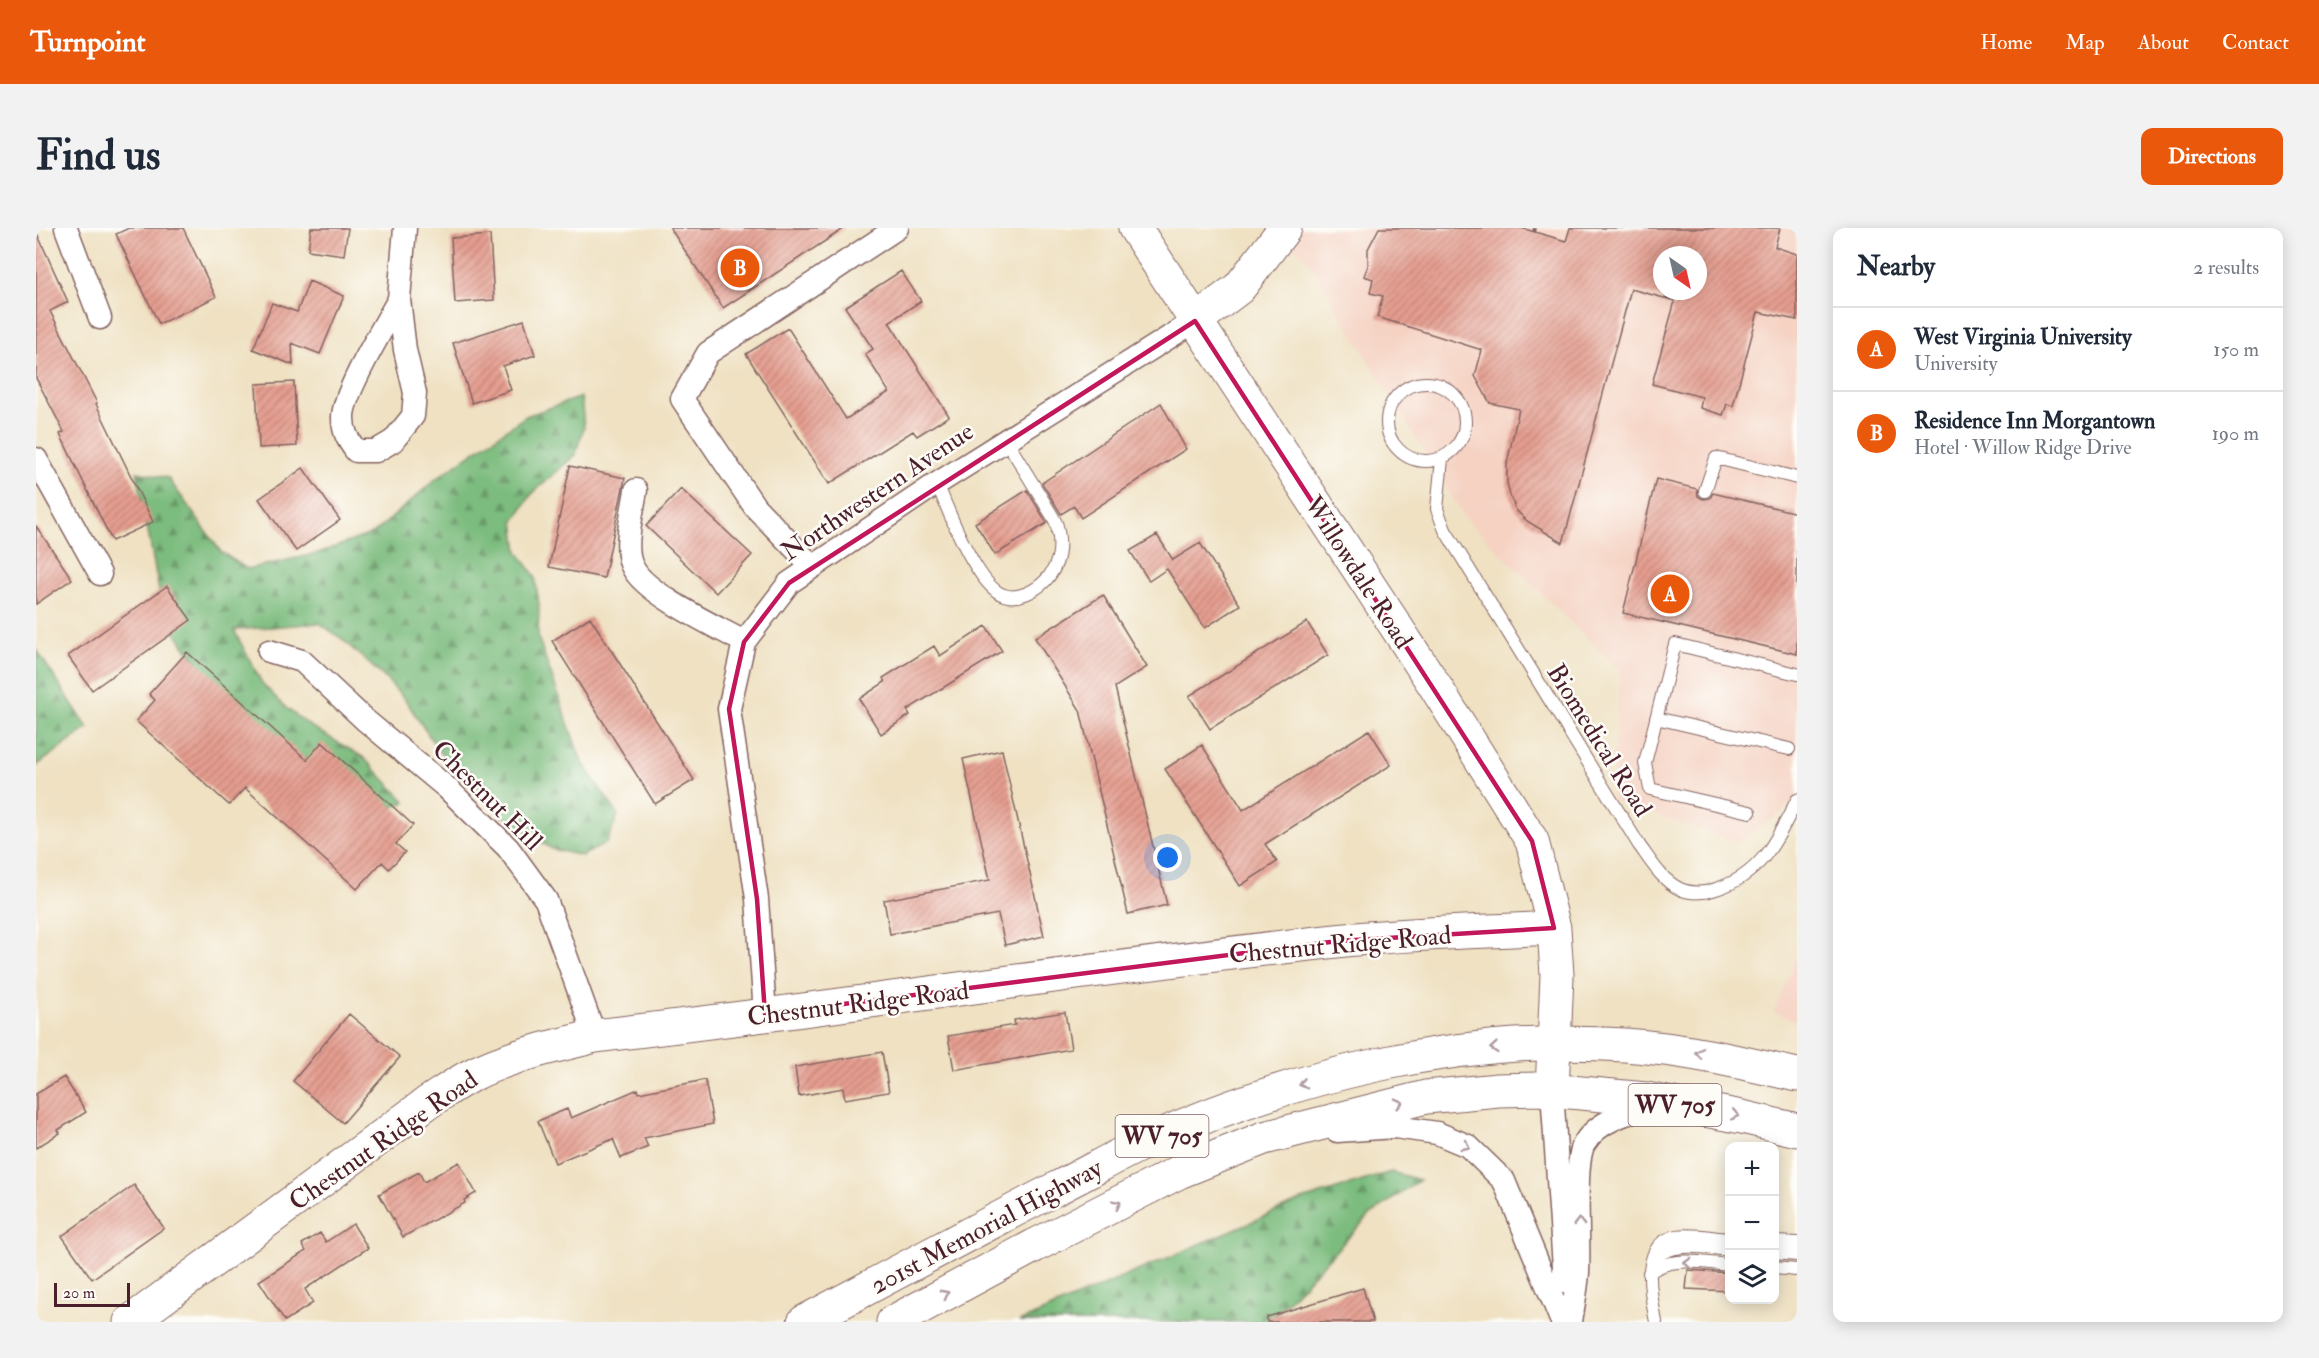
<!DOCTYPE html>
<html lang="en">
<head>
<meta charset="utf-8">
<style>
	body { margin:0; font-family:"IM FELL Double Pica",serif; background:#f2f2f3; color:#1f2937 }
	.controls { position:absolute; right:18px; bottom:18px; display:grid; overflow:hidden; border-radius:12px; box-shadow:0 3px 15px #0003 }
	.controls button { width:54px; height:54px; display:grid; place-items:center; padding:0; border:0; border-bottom:2px solid #e0e1e3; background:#fff; color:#1f2937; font:30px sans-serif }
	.compass { position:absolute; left:1617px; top:18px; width:54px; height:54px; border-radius:50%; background:#fff; box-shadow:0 3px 15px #0003; rotate:146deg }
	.scale { position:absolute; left:18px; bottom:15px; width:76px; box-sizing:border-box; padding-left:6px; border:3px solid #4a1f2b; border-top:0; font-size:16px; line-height:21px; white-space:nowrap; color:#4a1f2b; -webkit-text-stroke:4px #fdfcf7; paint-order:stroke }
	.you { position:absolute; left:1132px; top:630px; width:21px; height:21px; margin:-15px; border:4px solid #fff; border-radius:50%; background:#1a73e8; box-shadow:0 0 0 9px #1a73e833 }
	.badge { display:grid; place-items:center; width:39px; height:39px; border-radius:50%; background:#ea580c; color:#fff; font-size:20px; font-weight:700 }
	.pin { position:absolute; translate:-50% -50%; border:3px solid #fff; box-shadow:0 2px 6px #0006 }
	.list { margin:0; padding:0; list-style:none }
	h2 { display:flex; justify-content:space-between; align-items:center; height:78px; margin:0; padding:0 24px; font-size:26px }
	h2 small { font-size:20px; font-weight:400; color:#747a83 }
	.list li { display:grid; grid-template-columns:39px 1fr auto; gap:18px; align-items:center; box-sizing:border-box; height:84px; padding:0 24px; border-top:2px solid #e0e1e3 }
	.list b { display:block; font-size:22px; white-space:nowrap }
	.list p { margin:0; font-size:20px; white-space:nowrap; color:#747a83 }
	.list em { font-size:20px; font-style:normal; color:#747a83 }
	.icon { flex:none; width:33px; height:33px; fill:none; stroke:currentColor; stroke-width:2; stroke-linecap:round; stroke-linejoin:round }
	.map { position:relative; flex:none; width:1761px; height:1094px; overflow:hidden; border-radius:12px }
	header { display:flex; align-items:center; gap:36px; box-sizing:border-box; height:84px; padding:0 30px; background:#ea580c; color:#fff }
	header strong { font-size:28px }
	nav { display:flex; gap:33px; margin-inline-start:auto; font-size:21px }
	.intro { display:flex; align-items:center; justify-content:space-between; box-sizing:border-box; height:144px; padding:0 36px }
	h1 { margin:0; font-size:42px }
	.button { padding:15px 27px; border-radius:12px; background:#ea580c; color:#fff; font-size:21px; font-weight:700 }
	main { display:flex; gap:36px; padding:0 36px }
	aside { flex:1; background:#fff; border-radius:12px; box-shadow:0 3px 15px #0003 }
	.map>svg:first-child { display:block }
	.built { fill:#f5d2c2; fill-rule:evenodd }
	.forest { fill:url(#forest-firs); stroke:#636e54; stroke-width:1.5 }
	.building { fill:url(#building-hatch); fill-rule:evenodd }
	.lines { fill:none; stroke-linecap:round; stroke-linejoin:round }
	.lane-casing { stroke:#846360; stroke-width:14 }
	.street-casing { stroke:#846360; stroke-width:25 }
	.secondary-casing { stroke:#846360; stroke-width:35 }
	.primary-casing { stroke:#846360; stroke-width:35 }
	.path { stroke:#846360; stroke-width:4; stroke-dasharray:4.5 4.5; stroke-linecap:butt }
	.lane { stroke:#fff; stroke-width:12 }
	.street { stroke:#fff; stroke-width:22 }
	.secondary { stroke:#fff; stroke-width:33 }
	.primary { stroke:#fff; stroke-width:33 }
	.oneway { stroke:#ae9aa0 }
	.marked { fill:none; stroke:#c2185b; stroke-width:4.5; stroke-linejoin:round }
	.labels { text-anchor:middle; stroke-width:5; stroke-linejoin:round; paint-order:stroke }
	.shield { fill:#fdfcf7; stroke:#806168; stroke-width:1.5 }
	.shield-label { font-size:24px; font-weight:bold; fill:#4a1f2b }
	.street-label { font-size:26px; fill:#4a1f2b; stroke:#fdfcf7 }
</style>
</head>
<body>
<header>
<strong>Turnpoint</strong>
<nav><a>Home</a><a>Map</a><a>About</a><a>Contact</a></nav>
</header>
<div class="intro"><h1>Find us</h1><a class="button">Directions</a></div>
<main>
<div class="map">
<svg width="1761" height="1094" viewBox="0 0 1761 1094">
	<defs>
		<pattern id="forest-firs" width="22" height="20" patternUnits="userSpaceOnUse" patternTransform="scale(1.5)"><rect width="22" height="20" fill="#7cbc7e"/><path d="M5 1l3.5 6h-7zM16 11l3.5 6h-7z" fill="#689867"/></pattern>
		<pattern id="building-hatch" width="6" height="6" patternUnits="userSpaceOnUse" patternTransform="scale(1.5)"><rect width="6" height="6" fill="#e59e90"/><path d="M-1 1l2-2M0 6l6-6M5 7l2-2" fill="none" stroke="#bc8076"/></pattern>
	</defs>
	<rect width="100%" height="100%" fill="#fdfcf7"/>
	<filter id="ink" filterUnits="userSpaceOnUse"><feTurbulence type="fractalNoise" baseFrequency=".0167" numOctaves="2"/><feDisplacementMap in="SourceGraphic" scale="12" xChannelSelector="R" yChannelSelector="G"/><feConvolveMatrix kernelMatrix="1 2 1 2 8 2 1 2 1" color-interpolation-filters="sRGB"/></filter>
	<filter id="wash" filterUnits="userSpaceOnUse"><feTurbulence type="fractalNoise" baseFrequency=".008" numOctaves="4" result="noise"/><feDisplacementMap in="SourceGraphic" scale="24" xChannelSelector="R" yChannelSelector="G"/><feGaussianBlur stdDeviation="1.35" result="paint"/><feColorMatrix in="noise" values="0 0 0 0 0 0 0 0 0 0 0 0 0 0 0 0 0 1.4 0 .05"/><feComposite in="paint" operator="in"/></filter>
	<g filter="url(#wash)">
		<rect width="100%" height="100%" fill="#efe1c2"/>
		<path class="built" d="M1237 0H1761V573L1703 615 1575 572 1584 443 1429 290 1270 30ZM1626 27H1662V63H1626Z
			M1761 727V793L1738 784Z"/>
		<path class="forest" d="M545 169 548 199 539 227 495 267 478 293 482 324 499 348 503 377 502 409 545 532 582 587 571 615 546 628 516 621 466 588 424 547 403 523 370 473 350 451 306 411 283 395 198 402 226 455 249 479 274 498 327 529 370 574 343 584 290 550 170 446 128 390 101 244 132 250 185 324 211 341 279 326 338 305 401 250 490 188Z
			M0 421 52 500 0 538Z
			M1355 944 1384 952 1334 987 1232 1094H983L1266 972Z"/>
		<g id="blocks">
			<path class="building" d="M93 0H147L180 69 123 96 80 6Z
				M275 0H312L308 27 272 22Z
				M634 0H809L687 80Z
				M1343 0H1485L1530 13 1534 0H1744L1739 19 1761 26V92L1722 84 1697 178 1691 176 1687 187 1664 180 1666 169 1616 156 1639 73 1595 61 1527 315 1491 293 1480 282 1474 268 1471 254V235L1483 181 1454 175 1439 148 1446 122 1341 89 1347 68 1334 65 1337 51 1328 48 1332 38V21ZM1626 27H1662V63H1626Z
				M0 3 32 74 14 83 61 175 60 176 117 294 76 313 24 206 28 204 0 150Z
				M454 7 458 72 419 75 415 10Z
				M865 43 885 73 853 94 913 188 881 208 877 203 793 256 710 126 752 100 810 191 853 164 829 126 837 121 809 79Z
				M273 53 308 68 284 126 256 115 257 137 217 121 236 75 261 84Z
				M488 92 499 127 467 138 475 162 436 175 417 115Z
				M258 154 261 218 223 220 220 156Z
				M1125 175 1150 221 1045 290 1038 278 1025 286 1006 255Z
				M534 238 589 250 568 350 513 339Z
				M267 240 304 292 260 323 223 271Z
				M1620 251 1661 261 1662 268 1667 271 1674 270 1677 265 1761 285V426L1587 385Z
				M645 261 716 327 680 365 610 298Z
				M991 262 1011 295 959 327 939 295Z
				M0 298 36 351 0 376Z
				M1121 307 1137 332 1164 315 1204 377 1169 400 1131 341 1113 353 1094 323Z
				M131 358 155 392 56 462 32 428Z
				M1067 367 1111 439 1079 459 1131 677 1092 686 1044 482 999 410Z
				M554 389 658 552 619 576 516 413Z
				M1271 394 1292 427 1174 501 1153 468Z
				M950 398 966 423 871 482 874 487 845 506 823 471 849 454 847 450 898 418 904 428Z
				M151 424 271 532 286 514 377 597 360 616 369 624 353 641 346 634 321 661 209 560 193 577 100 493 119 472 113 466Z
				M1333 502 1355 537 1229 616 1241 634 1204 658 1129 541 1166 517 1207 582Z
				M966 522 1008 708 969 717 962 686 854 706 848 672 954 652 927 531Z
				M1029 784 1035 821 918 842 912 808 979 797 978 792Z
				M313 786 364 829 307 895 257 853Z
				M846 824 853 864 809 871 807 860 763 868 759 839Z
				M28 849 50 884 22 902 24 905 0 920V866Z
				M669 852 677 896 608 910 612 919 585 930 577 911 519 935 502 893 531 881 535 890 602 861 603 865Z
				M423 934 440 965 428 972 429 975 367 1009 343 966 383 944 388 954Z
				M98 957 128 1000 56 1051 26 1008Z
				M317 996 332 1020 269 1061 277 1075 249 1093 223 1053 270 1023 266 1016 284 1005 290 1014Z
				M1652 1042 1694 1045V1063L1650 1061Z
				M1327 1060 1337 1094H1231V1089Z"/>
		</g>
	</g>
	<g filter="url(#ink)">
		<use href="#blocks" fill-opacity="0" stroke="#846360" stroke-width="1.5"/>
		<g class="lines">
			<defs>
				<path id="lane" d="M1351 194a39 39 0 1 1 78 0a39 39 0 1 1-78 0Z
					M1406 231 1401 281 1409 302 1603 617C1614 632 1626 653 1644 661 1655 666 1670 665 1680 661 1726 647 1741 611 1761 572
					M901 255C911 280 941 359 968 367 982 372 999 363 1009 353 1024 337 1026 319 1021 298 1019 290 1012 282 1008 274 995 253 983 233 970 212
					M1669 263 1680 230 1761 250
					M1620 490 1753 521
					M1714 584 1614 561 1609 535 1639 416 1761 446
					M1738 1014 1761 1015
					M1738 1025 1761 1027
					M1617 1032C1637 1012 1668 1020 1694 1022
					M1738 1040 1761 1042
					M1613 1045C1635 1027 1667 1035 1694 1037
					M1620 1094C1615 1067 1602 1016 1641 1008 1657 1005 1677 1010 1694 1011"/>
				<path id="street" d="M30 0 64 90
					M363 71C350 95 306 166 307 190 307 204 312 212 320 223H340L357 213 377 188 379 165 369 122 363 71 369 0
					M0 231 64 346
					M600 262C597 283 586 321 597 340 610 366 681 399 708 414
					M777 339 719 279 646 171 672 125 861 0
					M233 423 266 433 329 492 411 560 472 620 510 672 559 808
					M729 786 721 671 693 481 708 414 753 355 894 260 1159 93
					M1516 863 1529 1054
					M1301 903 1359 899 1401 905 1432 918 1468 953 1526 1094
					M1535 1094C1537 1078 1541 1061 1542 1044 1544 1015 1537 937 1548 916 1561 893 1595 882 1620 879"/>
				<path id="secondary" d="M1099 0 1399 458 1496 613 1518 700 1521 747 1516 863
					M1159 93 1203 60 1249 0
					M94 1094 391 875C405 866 419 856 434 848 472 828 517 819 559 808 806 780 1052 740 1300 713 1372 705 1445 704 1518 700"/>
				<path id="primary" d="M768 1094C852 1049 936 1004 1021 960 1051 945 1080 928 1110 914 1255 847 1429 806 1589 817 1648 821 1704 834 1761 847
					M857 1094 998 1018 1143 944 1228 910 1390 869 1462 862 1502 861 1610 871 1706 889 1761 902"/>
			</defs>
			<use href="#lane" class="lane-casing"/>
			<use href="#street" class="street-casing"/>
			<use href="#secondary" class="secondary-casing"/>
			<use href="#primary" class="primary-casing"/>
			<path class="path" d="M1498 4 1499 0"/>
			<use href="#lane" class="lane"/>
			<use href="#street" class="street"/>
			<use href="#secondary" class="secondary"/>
			<use href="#primary" class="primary"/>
		</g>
		<defs><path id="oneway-chevron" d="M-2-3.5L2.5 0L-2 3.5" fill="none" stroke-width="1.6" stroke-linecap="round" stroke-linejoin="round" transform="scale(1.5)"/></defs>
		<g class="oneway">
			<use href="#oneway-chevron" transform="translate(1458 820) rotate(175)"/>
			<use href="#oneway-chevron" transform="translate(1663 825) rotate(-171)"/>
			<use href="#oneway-chevron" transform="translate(1267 856) rotate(165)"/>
			<use href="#oneway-chevron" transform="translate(1363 875) rotate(-13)"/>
			<use href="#oneway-chevron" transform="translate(1699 887) rotate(11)"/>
			<use href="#oneway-chevron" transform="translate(1430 918) rotate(30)"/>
			<use href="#oneway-chevron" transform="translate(1081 976) rotate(-27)"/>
			<use href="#oneway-chevron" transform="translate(1543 994) rotate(-90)"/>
			<use href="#oneway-chevron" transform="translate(1652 1035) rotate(-177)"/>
			<use href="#oneway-chevron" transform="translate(909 1066) rotate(-28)"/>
		</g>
	</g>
	<path class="marked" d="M1159 93 1496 613 1518 700 1302 713 729 786 721 671 693 481 708 414 753 355Z"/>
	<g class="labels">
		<g class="shield">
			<rect x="1592.5" y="856" width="93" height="42" rx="4.5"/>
			<rect x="1079.5" y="887" width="93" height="42" rx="4.5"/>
		</g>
		<g class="shield-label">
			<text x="1639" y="885">WV 705</text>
			<text x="1126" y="916">WV 705</text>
		</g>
		<g class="street-label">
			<text transform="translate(841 263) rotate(-34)" y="9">Northwestern Avenue</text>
			<text transform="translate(1323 344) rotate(57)" y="9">Willowdale Road</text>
			<text transform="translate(1564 512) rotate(58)" y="9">Biomedical Road</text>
			<text transform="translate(452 567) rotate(45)" y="9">Chestnut Hill</text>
			<text transform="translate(1304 716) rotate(-5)" y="9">Chestnut Ridge Road</text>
			<text transform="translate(822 775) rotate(-7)" y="9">Chestnut Ridge Road</text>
			<text transform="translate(347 912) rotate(-35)" y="9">Chestnut Ridge Road</text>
			<text transform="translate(950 998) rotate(-28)" y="9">201st Memorial Highway</text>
		</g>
	</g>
</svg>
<div class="controls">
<button>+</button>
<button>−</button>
<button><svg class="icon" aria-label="layers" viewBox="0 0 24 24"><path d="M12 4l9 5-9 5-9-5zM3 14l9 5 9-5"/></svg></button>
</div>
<svg class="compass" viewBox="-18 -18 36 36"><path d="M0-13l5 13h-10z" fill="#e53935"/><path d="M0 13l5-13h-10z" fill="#747a83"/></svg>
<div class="scale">20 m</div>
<div class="you"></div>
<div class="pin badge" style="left:1634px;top:366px">A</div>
<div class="pin badge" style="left:704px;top:40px">B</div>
</div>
<aside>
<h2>Nearby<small>2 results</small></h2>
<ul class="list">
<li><span class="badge">A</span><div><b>West Virginia University</b><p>University</p></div><em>150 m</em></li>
<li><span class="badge">B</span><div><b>Residence Inn Morgantown</b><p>Hotel · Willow Ridge Drive</p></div><em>190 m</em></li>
</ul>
</aside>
</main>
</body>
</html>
